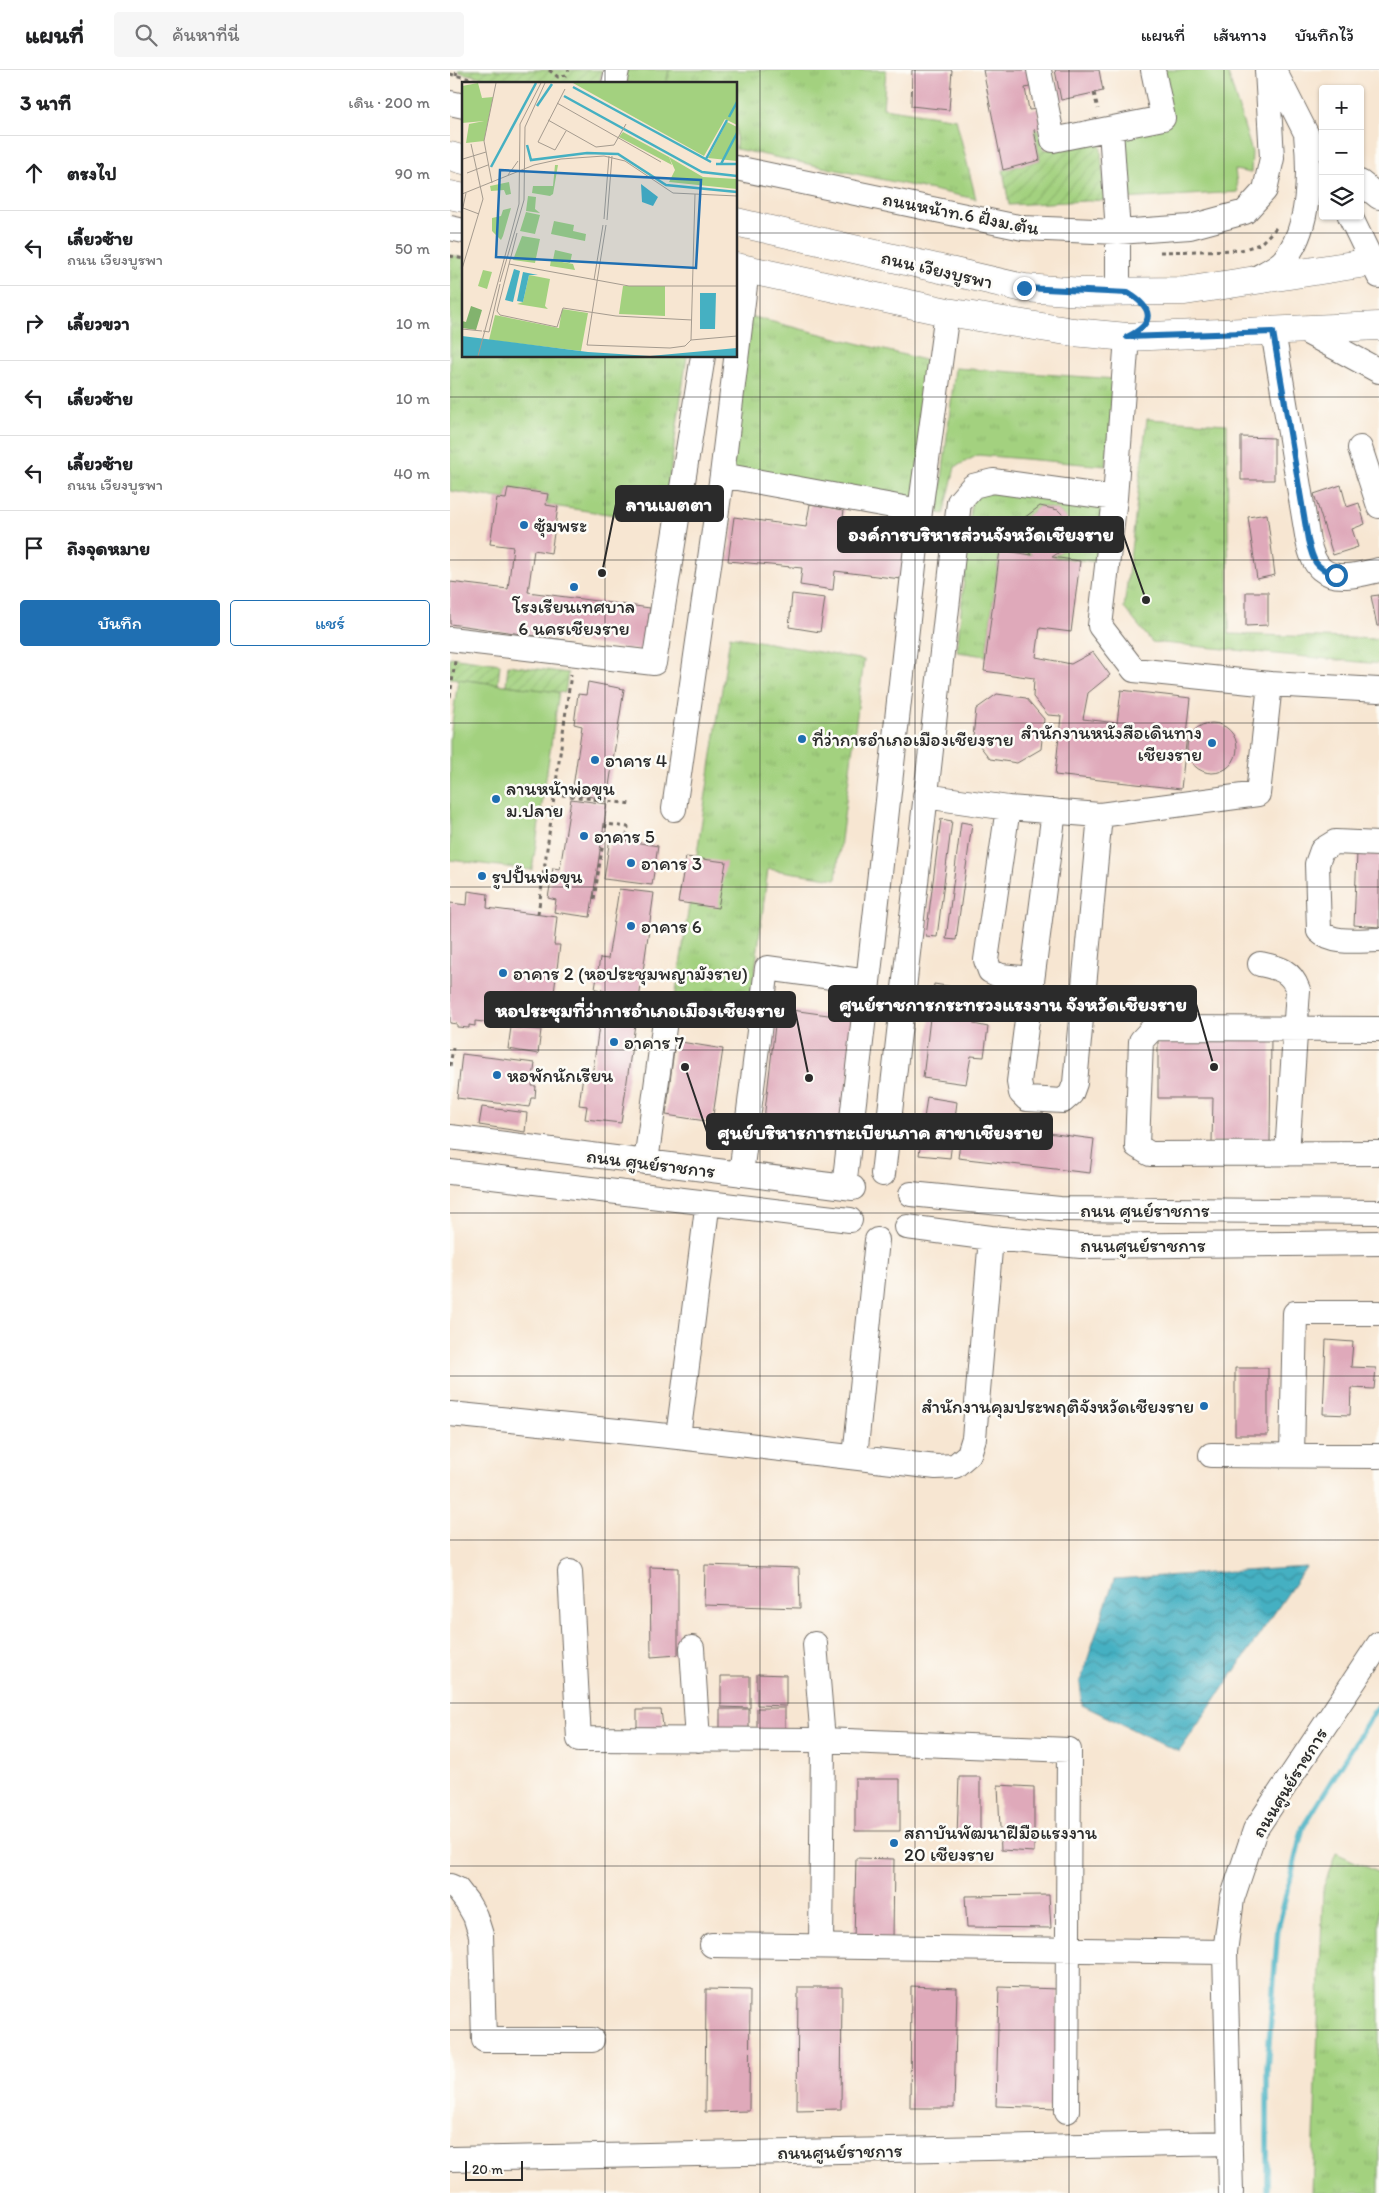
<!DOCTYPE html>
<html lang="th">
<head>
<meta charset="utf-8">
<style>
	body { margin:0; font-family:Itim,"Playpen Sans Thai",sans-serif; background:#f6f6f6; color:#202124 }
	.controls { position:absolute; right:15px; top:15px; display:grid; overflow:hidden; border-radius:5px; box-shadow:0 1px 4px #0004 }
	.controls button { width:45px; height:45px; display:grid; place-items:center; padding:0; border:0; border-bottom:1px solid #e0e0e0; background:#fff; color:#202124; font:25px sans-serif }
	.scale { position:absolute; left:15px; bottom:12px; width:58px; box-sizing:border-box; padding-left:5px; border:2px solid #2b2b2b; border-top:0; font-size:14px; line-height:18px; white-space:nowrap; color:#2b2b2b; -webkit-text-stroke:4px #fdfcf7; paint-order:stroke }
	.stop { position:absolute; width:15px; height:15px; margin:-11px; border:4px solid #1f6fb2; border-radius:50%; background:#fff }
	.stop.end { background:#1f6fb2; border-color:#fff; box-shadow:0 1px 5px #0008 }
	.list { margin:0; padding:0; list-style:none }
	h2 { display:flex; justify-content:space-between; align-items:center; height:65px; margin:0; padding:0 20px; font-size:21px }
	h2 small { font-size:16px; font-weight:400; color:#757577 }
	.list li { display:grid; grid-template-columns:32px 1fr auto; gap:15px; align-items:center; box-sizing:border-box; height:75px; padding:0 20px; border-top:1px solid #e0e0e0 }
	.list b { display:block; font-size:19px; white-space:nowrap }
	.list p { margin:0; font-size:16px; white-space:nowrap; color:#757577 }
	.list em { font-size:16px; font-style:normal; color:#757577 }
	.actions { display:flex; gap:10px; padding:15px 20px }
	.actions a { flex:1; padding:11px 0; border:1px solid #1f6fb2; border-radius:5px; text-align:center; font-size:18px; color:#1f6fb2 }
	.actions .main { background:#1f6fb2; color:#fff }
	.icon { flex:none; width:28px; height:28px; fill:none; stroke:currentColor; stroke-width:2; stroke-linecap:round; stroke-linejoin:round }
	.map { position:relative; flex:none; width:929px; height:2123px; overflow:hidden }
	header { display:flex; align-items:center; gap:30px; box-sizing:border-box; height:70px; padding:0 25px; background:#fff; border-bottom:1px solid #e0e0e0 }
	header strong { font-size:24px }
	nav { display:flex; gap:28px; margin-inline-start:auto; font-size:18px }
	.search { width:350px; height:45px; background:#f6f6f6; display:flex; align-items:center; gap:12px; box-sizing:border-box; padding:0 18px; border-radius:5px; color:#757577; font-size:19px }
	main { display:flex }
	aside { flex:1; background:#fff }
	.map>svg:first-child { display:block }
	.grass { fill:url(#grass-tufts); stroke:#677e55 }
	.park { fill:#a3d17f; stroke:#677e55 }
	.garden { fill:url(#garden-furrows); stroke:#677e55 }
	.water { fill:url(#water-waves); stroke:#386e76 }
	.lines { fill:none; stroke-linecap:round; stroke-linejoin:round }
	.stream { stroke:#45b0c2; stroke-width:5.5 }
	.building { fill:#dfa9ba }
	.minor-casing { stroke:#726c65; stroke-width:26 }
	.major-casing { stroke:#726c65; stroke-width:29 }
	.path { stroke:#726c65; stroke-width:3; stroke-dasharray:4 4; stroke-linecap:butt }
	.minor { stroke:#fff; stroke-width:24 }
	.major { stroke:#fff; stroke-width:28 }
	.route { stroke:#1f6fb2; stroke-width:6 }
	.grid { fill:none; stroke:#2b2b2b; stroke-width:1; stroke-opacity:0.55 }
	.poi-dot { fill:#1f6fb2; stroke:#fdfcf7; stroke-width:2 }
	.labels { text-anchor:middle; stroke-width:5; stroke-linejoin:round; paint-order:stroke }
	.street-label { font-size:19px; fill:#2b2b2b; stroke:#fdfcf7 }
	.poi-label { font-size:19px; fill:#2b2b2b; stroke:#fdfcf7; text-anchor:start }
	.inset-river { fill:none; stroke:#45b0c2; stroke-width:2.5 }
	.inset-road { fill:none; stroke:#a59b8f; stroke-width:1 }
	.view { fill:#1f6fb2; fill-opacity:0.15; stroke:#1f6fb2; stroke-width:2.5 }
	.inset-edge { fill:none; stroke:#2b2b2b; stroke-width:2.5 }
	.leader { fill:none; stroke:#2b2b2b; stroke-width:2 }
	.callout-dot { fill:#2b2b2b; stroke:#fdfcf7; stroke-width:2 }
	.callout { fill:#2b2b2b; stroke:#2b2b2b; stroke-width:2 }
	.callout-label { font-size:20px; text-anchor:middle; font-weight:bold; fill:#fff }
</style>
</head>
<body>
<header>
<strong>แผนที่</strong>
<div class="search"><svg class="icon" aria-label="search" viewBox="0 0 24 24"><circle cx="10" cy="10" r="6"/><path d="M15 15l6 6"/></svg>ค้นหาที่นี่</div>
<nav><a>แผนที่</a><a>เส้นทาง</a><a>บันทึกไว้</a></nav>
</header>
<main>
<aside>
<h2>3 นาที<small>เดิน · 200 m</small></h2>
<ul class="list">
<li><svg class="icon" aria-label="ahead" viewBox="0 0 24 24"><path d="M12 20V5M6 11l6-6 6 6"/></svg><div><b>ตรงไป</b></div><em>90 m</em></li>
<li><svg class="icon" aria-label="left" viewBox="0 0 24 24"><path d="M17 20v-9H6M10 6l-5 5 5 5"/></svg><div><b>เลี้ยวซ้าย</b><p>ถนน เวียงบูรพา</p></div><em>50 m</em></li>
<li><svg class="icon" aria-label="right" viewBox="0 0 24 24"><path d="M7 20v-9h11M14 6l5 5-5 5"/></svg><div><b>เลี้ยวขวา</b></div><em>10 m</em></li>
<li><svg class="icon" aria-label="left" viewBox="0 0 24 24"><path d="M17 20v-9H6M10 6l-5 5 5 5"/></svg><div><b>เลี้ยวซ้าย</b></div><em>10 m</em></li>
<li><svg class="icon" aria-label="left" viewBox="0 0 24 24"><path d="M17 20v-9H6M10 6l-5 5 5 5"/></svg><div><b>เลี้ยวซ้าย</b><p>ถนน เวียงบูรพา</p></div><em>40 m</em></li>
<li><svg class="icon" aria-label="arrive" viewBox="0 0 24 24"><path d="M6 21V4h12l-3 4 3 4H6"/></svg><div><b>ถึงจุดหมาย</b></div></li>
</ul>
<div class="actions"><a class="main">บันทึก</a><a>แชร์</a></div>
</aside>
<div class="map">
<svg width="929" height="2123" viewBox="0 0 929 2123">
	<defs>
		<pattern id="grass-tufts" width="24" height="20" patternUnits="userSpaceOnUse" patternTransform="scale(1.25)"><rect width="24" height="20" fill="#a3d17f"/><path d="M3 7l-1-3M5 7V3M7 7l1-3M15 17l-1-3M17 17v-4M19 17l1-3" fill="none" stroke="#8cb46e"/></pattern>
		<pattern id="garden-furrows" width="10" height="10" patternUnits="userSpaceOnUse" patternTransform="scale(1.25)"><rect width="10" height="10" fill="#a3d17f"/><path d="M-1 1l2-2M0 10L10 0M9 11l2-2" fill="none" stroke="#8cb46e"/></pattern>
		<pattern id="water-waves" width="16" height="10" patternUnits="userSpaceOnUse" patternTransform="scale(1.25)"><rect width="16" height="10" fill="#45b0c2"/><path d="M0 5q4-4 8 0t8 0" fill="none" stroke="#3a8f9e"/></pattern>
	</defs>
	<rect width="100%" height="100%" fill="#fdfcf7"/>
	<filter id="ink" filterUnits="userSpaceOnUse"><feTurbulence type="fractalNoise" baseFrequency=".02" numOctaves="2"/><feDisplacementMap in="SourceGraphic" scale="10" xChannelSelector="R" yChannelSelector="G"/><feConvolveMatrix kernelMatrix="1 2 1 2 8 2 1 2 1" color-interpolation-filters="sRGB"/></filter>
	<filter id="wash" filterUnits="userSpaceOnUse"><feTurbulence type="fractalNoise" baseFrequency=".0096" numOctaves="4" result="noise"/><feDisplacementMap in="SourceGraphic" scale="20" xChannelSelector="R" yChannelSelector="G"/><feGaussianBlur stdDeviation="1.12" result="paint"/><feColorMatrix in="noise" values="0 0 0 0 0 0 0 0 0 0 0 0 0 0 0 0 0 1.4 0 .05"/><feComposite in="paint" operator="in"/></filter>
	<g filter="url(#wash)">
		<rect width="100%" height="100%" fill="#f7e6d2"/>
		<path class="grass" d="M219 0H436L433 38 506 49 526 129 286 79V14H216Z
			M0 185 14 188V286H237L213 452 96 435 98 424 58 418 56 429 0 421Z
			M291 244 490 294 470 441 272 405Z
			M505 298 666 309 656 396 528 385 505 397 494 444 488 443Z
			M697 349 777 354 779 564 929 569V594L702 572 674 538Z
			M523 416 654 426 648 492 602 487 620 475 621 453 608 440 590 436 574 448 570 469 582 485 550 481 536 586 507 582Z
			M280 566 414 590 386 809 318 799 300 941 225 928Z
			M886 1783 929 1803V2123H862L873 1818Z"/>
		<path class="park" d="M176 0H219L216 14H184L174 11Z
			M710 0H777L802 82 801 103 785 100 788 122 674 129 668 69 717 51Z
			M8 609 109 622 82 800 0 790V668Z"/>
		<path class="garden" d="M8 0H152L149 14H60L8 2Z
			M588 59 594 80 650 69 655 130 559 135 553 100 590 90 584 60Z
			M0 587 50 594 48 614 0 608Z
			M58 595 118 603 115 623 56 615Z"/>
		<path class="water" d="M856 1497 729 1682 632 1635 630 1612 664 1509Z"/>
		<g class="lines">
			<path class="stream" d="M817 2123V1998L828 1858 853 1757 929 1634"/>
		</g>
		<g id="blocks">
			<path class="building" d="M462 0H502L499 40 461 36Z
				M533 0H581L584 16 575 18 579 40 588 39 592 58 584 60 590 90 553 100Z
				M605 0H649L653 21 611 30Z
				M791 367 824 368V410H791Z
				M891 415 897 437 909 433 915 454 902 459 908 477 883 485 864 424Z
				M58 418 98 424 96 435 108 437 101 483 84 480 78 522 200 538 194 581 0 554V512L58 519 63 477 40 474 47 428 56 429Z
				M360 434 394 440 391 462 456 470 451 509 385 501 383 520 350 515 352 498 278 491 284 447 356 457Z
				M590 436 608 440 621 453 620 475 602 487 630 491 621 562 590 558 586 587 621 594 643 582 660 605 638 623 633 649 667 653 671 620 741 628 731 719 605 705 611 646 598 645 583 627 584 608 534 601 550 480 582 485 570 469 574 448Z
				M817 444 825 505 807 509 798 447Z
				M796 522H818V555L796 556Z
				M342 524 375 528 370 562 339 557Z
				M929 525V556H927L921 526Z
				M138 612 174 619 157 729 122 724 132 656 124 654 128 624 136 625Z
				M547 624 576 628 594 649 591 679 567 693 540 689 523 667 526 639Z
				M737 678a25 25 0 1 1 50 0a25 25 0 1 1-50 0Z
				M121 729 157 734 140 847 104 842 106 830 98 828 103 798 110 799Z
				M491 749 502 751 487 867 476 866Z
				M511 752 522 754 506 870 496 869Z
				M160 768 208 776 202 815 154 809Z
				M907 783 929 784V857L904 855Z
				M236 787 276 792 268 838 228 832Z
				M169 819 204 823 188 937 152 932 153 920 145 919 150 888 158 889Z
				M18 821 38 824 37 838 107 847 104 875H110L103 931 97 930 94 959 25 951V956L19 955V958L7 957V954L0 953V833L17 835Z
				M484 914 529 921 524 954 538 957 534 987 521 986 516 1014 473 1008Z
				M152 935 187 940 171 1053 135 1049 137 1036 129 1035 133 1005 142 1006Z
				M327 938 407 949 390 1073 312 1066Z
				M61 957 91 960 88 984 58 979Z
				M708 966 821 967 820 1073 762 1072 763 1028H708Z
				M225 971 273 979 262 1052 216 1045Z
				M12 984 85 993 82 1016H86L85 1028H81L79 1037 7 1028Z
				M477 1027 507 1032 500 1088 469 1085Z
				M32 1037 77 1043 75 1062 29 1055Z
				M513 1052 644 1069 640 1103 508 1088Z
				M876 1270 903 1272 901 1297 926 1298 924 1319 901 1318 900 1345 873 1344Z
				M785 1298H818V1365H785Z
				M255 1495 349 1498 350 1538 254 1535Z
				M200 1497 228 1498V1585L201 1587Z
				M307 1604 336 1605V1636L307 1635Z
				M271 1606H300V1638L271 1637Z
				M307 1638H335V1670L307 1669Z
				M270 1639H299V1671L270 1670Z
				M187 1640H211L214 1664 187 1665Z
				M509 1707H530V1767H507Z
				M405 1709H450V1761H405Z
				M548 1715 584 1717V1782L551 1780Z
				M406 1788 444 1789 443 1869 404 1870Z
				M599 1825 601 1858 517 1857 515 1826Z
				M461 1916 507 1918 504 2038H460Z
				M348 1917H392L391 2039 347 2040Z
				M549 1917 608 1919V2038L546 2036Z
				M256 1919 300 1920 299 2041 255 2042Z"/>
		</g>
	</g>
	<g filter="url(#ink)">
		<use href="#blocks" fill-opacity="0" stroke="#726c65" stroke-width="1"/>
		<g class="lines">
			<defs>
				<path id="minor" d="M589 0 603 70 713 48 703 0
					M824 0 864 79
					M164 14 167 0
					M0 33 14 36
					M661 60 668 162V223
					M286 98 573 158 668 162 740 157 795 142 815 120 822 88 817 0
					M910 112 929 127
					M900 146 929 206
					M0 158 14 161
					M805 209C813 204 827 198 834 190 861 157 860 104 856 64
					M853 260 929 301
					M823 261 858 471C860 480 863 492 871 499 886 512 912 504 929 500
					M677 267 665 428 650 556 684 600 820 614 929 620
					M910 378 929 436
					M272 405 297 199
					M0 569 204 593 253 286
					M475 726 558 738 650 745 625 1013 621 1024 613 1031 577 1029 571 1023 569 1012 604 741
					M558 738 536 890 540 901 551 906 581 909
					M224 739 272 405 470 441 497 242
					M650 745 808 724 820 614
					M929 774 885 772 872 780 867 794 869 861C883 875 911 870 929 870
					M810 894C829 898 841 900 848 920L837 1084
					M929 959 703 958 691 971 687 1076 700 1084 929 1083
					M0 1067 403 1118
					M196 1092 215 950
					M0 1102 400 1150
					M291 1104 317 898 418 912 470 441
					M433 1104 509 432 523 416 543 411 665 428
					M394 1117 418 912
					M461 1124 610 1139 929 1142
					M457 1157 541 1168 631 1176 929 1173
					M0 1344 228 1367 486 1397 505 1396 519 1384 524 1368 541 1168
					M228 1367 256 1146
					M761 1385 929 1386
					M842 1385 845 1243H929
					M405 1387 427 1170
					M120 1502 129 1669 373 1670 619 1680 617 2041
					M365 1574 373 1670 371 1876
					M242 1578 248 1670
					M0 1816 7 1819 17 1832 25 1846 31 1865 34 1970H142
					M262 1875 775 1882
					M0 2089 780 2073
					M781 2123 775 1882 782 1829 805 1760 929 1574"/>
				<path id="major" d="M0 86 14 90
					M0 125 14 128
					M286 152 574 218 633 222 735 221 929 191
					M286 197 497 242 623 262 677 267 929 256"/>
			</defs>
			<use href="#minor" class="minor-casing"/>
			<use href="#major" class="major-casing"/>
			<path class="path" d="M99 0 108 7 116 5 119 0
				M0 4 41 14
				M6 6 7 0
				M644 23 648 39
				M710 182 791 180 810 174 826 158
				M0 186 14 189
				M0 627 5 591
				M104 724 181 734
				M144 829 156 754 178 757 176 771
				M88 844 121 604
				M0 996 3 978"/>
			<use href="#minor" class="minor"/>
			<use href="#major" class="major"/>
		</g>
	</g>
	<g class="lines" filter="url(#ink)">
		<path class="route" d="M574 218 678 223C703 238 706 253 677 267L823 262 858 470C863 491 865 498 886 505"/>
	</g>
	<path class="grid" d="M155 0V14M310 0V2123M465 0V2123M619 0V2123M774 0V2123M0 163H14M286 163H929M155 286V2123M0 327H929M0 490H929M0 653H929M0 817H929M0 980H929M0 1143H929M0 1306H929M0 1470H929M0 1633H929M0 1796H929M0 1960H929"/>
	<g class="poi-dot">
		<circle cx="74" cy="455" r="5"/>
		<circle cx="124" cy="517" r="5"/>
		<circle cx="352" cy="669" r="5"/>
		<circle cx="762" cy="673" r="5"/>
		<circle cx="145" cy="690" r="5"/>
		<circle cx="46" cy="729" r="5"/>
		<circle cx="134" cy="766" r="5"/>
		<circle cx="181" cy="793" r="5"/>
		<circle cx="32" cy="806" r="5"/>
		<circle cx="181" cy="856" r="5"/>
		<circle cx="53" cy="903" r="5"/>
		<circle cx="164" cy="972" r="5"/>
		<circle cx="47" cy="1005" r="5"/>
		<circle cx="754" cy="1336" r="5"/>
		<circle cx="444" cy="1773" r="5"/>
	</g>
	<g class="labels">
		<g class="street-label">
			<text transform="translate(511 143) rotate(11)" y="7">ถนนหน้าท.6 ฝั่งม.ต้น</text>
			<text transform="translate(487 199) rotate(13)" y="7">ถนน เวียงบูรพา</text>
			<text transform="translate(201 1093) rotate(7)" y="7">ถนน ศูนย์ราชการ</text>
			<text x="695" y="1147">ถนน ศูนย์ราชการ</text>
			<text x="693" y="1182">ถนนศูนย์ราชการ</text>
			<text transform="translate(839 1712) rotate(-58)" y="7">ถนนศูนย์ราชการ</text>
			<text transform="translate(390 2081) rotate(-1)" y="7">ถนนศูนย์ราชการ</text>
		</g>
		<g class="poi-label">
			<text x="84" y="462">ซุ้มพระ</text>
			<text x="124" y="543" text-anchor="middle">โรงเรียนเทศบาล<tspan x="124" dy="22">6 นครเชียงราย</tspan></text>
			<text x="752" y="669" text-anchor="end">สำนักงานหนังสือเดินทาง<tspan x="752" dy="22">เชียงราย</tspan></text>
			<text x="362" y="676">ที่ว่าการอำเภอเมืองเชียงราย</text>
			<text x="155" y="697">อาคาร 4</text>
			<text x="56" y="725">ลานหน้าพ่อขุน<tspan x="56" dy="22">ม.ปลาย</tspan></text>
			<text x="144" y="773">อาคาร 5</text>
			<text x="191" y="800">อาคาร 3</text>
			<text x="42" y="813">รูปปั้นพ่อขุน</text>
			<text x="191" y="863">อาคาร 6</text>
			<text x="63" y="910">อาคาร 2 (หอประชุมพญามังราย)</text>
			<text x="174" y="979">อาคาร 7</text>
			<text x="57" y="1012">หอพักนักเรียน</text>
			<text x="744" y="1343" text-anchor="end">สำนักงานคุมประพฤติจังหวัดเชียงราย</text>
			<text x="454" y="1769">สถาบันพัฒนาฝีมือแรงงาน<tspan x="454" dy="22">20 เชียงราย</tspan></text>
		</g>
	</g>
	<g transform="translate(12 12)">
		<rect width="275" height="275" fill="#f7e6d2"/>
		<path d="M16 1 20 16 31 15 22 59 4 61 7 42 22 39 0 41V4ZM111 1H275V43L263 37 242 74ZM265 40 275 45V79L246 76ZM207 75 241 95 275 97V107L207 100 213 88ZM93 83H96L91 112 88 114 70 111 71 104H91ZM66 114 74 115 73 127 78 131 64 129ZM49 126 41 154 39 158 30 149V136L39 134 41 128ZM64 130 78 133 73 152 58 149ZM92 139 112 143 111 149 124 152 123 159 89 152ZM60 154 78 157 73 181 51 178ZM89 178 111 182 113 188 88 184ZM67 193 88 197 83 224 86 227 55 222 61 220Z" fill="#a3d17f"/>
		<path d="M9 224 20 228 14 248 0 246V239L4 240Z" fill="#82b36e"/>
		<path d="M47 100 49 112 44 113 42 108 29 109 28 104ZM93 168 110 172 108 181 91 178ZM21 188 30 190 25 207 16 204ZM161 204H203V234L157 232ZM100 227 126 231 119 269 27 258 33 233 97 246Z" fill="#a3d17f"/>
		<path d="M161 50 207 75 210 83 157 55Z" fill="#a3d17f"/>
		<path d="M179 102 196 115 191 124 180 120ZM52 187 58 189 51 220 43 218ZM61 190 76 193H67L61 220 55 219ZM238 211H254L253 247H238ZM0 254 126 270 188 274 275 266V274H0Z" fill="#45b0c2"/>
		<path class="inset-river" d="M111 5 249 80M102 14 240 90 275 94M75 24 90 2M267 35 275 20M65 63 69 78 125 71 156 72 204 103 275 110M244 77 265 38M254 82H275M259 82 275 51M29 85 74 1"/>
		<path class="inset-road" d="M103 7 76 60 93 68 104 49M95 21 199 80M86 38 134 65 152 63 164 42M1 77 24 70M5 91 26 83M46 93 56 79M30 101 22 59 34 1M0 112 72 83 99 77 142 74 163 79 211 111 275 114M1 126 17 132M0 130 4 111M142 137 147 74M145 138 150 74M144 143 125 263 208 266 223 264 229 258M55 151 35 229 38 233 95 245 101 226 154 234 230 238M47 182 167 204H275M0 187 21 117 9 62M132 198 141 143M38 200 62 118 63 45 83 1M0 247 20 249M21 249 27 250 38 202M229 258 233 112M229 258 275 254M16 274 57 122 58 42 79 1"/>
		<path class="view" d="M38 88 239 98 234 186 34 175Z"/>
		<rect width="275" height="275" class="inset-edge"/>
	</g>
	<path class="leader" d="M152 503L166 434M696 530L673 464M764 997L746 934M359 1008L345 940M235 997L257 1062"/>
	<g class="callout-dot">
		<circle cx="152" cy="503" r="5"/>
		<circle cx="696" cy="530" r="5"/>
		<circle cx="764" cy="997" r="5"/>
		<circle cx="359" cy="1008" r="5"/>
		<circle cx="235" cy="997" r="5"/>
	</g>
	<g class="callout">
		<rect x="166" y="416" width="107" height="35" rx="5"/>
		<rect x="388" y="447" width="285" height="35" rx="5"/>
		<rect x="379" y="916" width="367" height="35" rx="5"/>
		<rect x="35" y="922" width="310" height="35" rx="5"/>
		<rect x="257" y="1044" width="345" height="35" rx="5"/>
	</g>
	<g class="callout-label">
		<text x="219" y="441">ลานเมตตา</text>
		<text x="531" y="471">องค์การบริหารส่วนจังหวัดเชียงราย</text>
		<text x="563" y="941">ศูนย์ราชการกระทรวงแรงงาน จังหวัดเชียงราย</text>
		<text x="190" y="947">หอประชุมที่ว่าการอำเภอเมืองเชียงราย</text>
		<text x="430" y="1069">ศูนย์บริหารการทะเบียนภาค สาขาเชียงราย</text>
	</g>
</svg>
<div class="controls">
<button>+</button>
<button>−</button>
<button><svg class="icon" aria-label="layers" viewBox="0 0 24 24"><path d="M12 4l9 5-9 5-9-5zM3 14l9 5 9-5"/></svg></button>
</div>
<div class="scale">20 m</div>
<div class="stop" style="left:886px;top:505px"></div>
<div class="stop end" style="left:574px;top:218px"></div>
</div>
</main>
</body>
</html>
